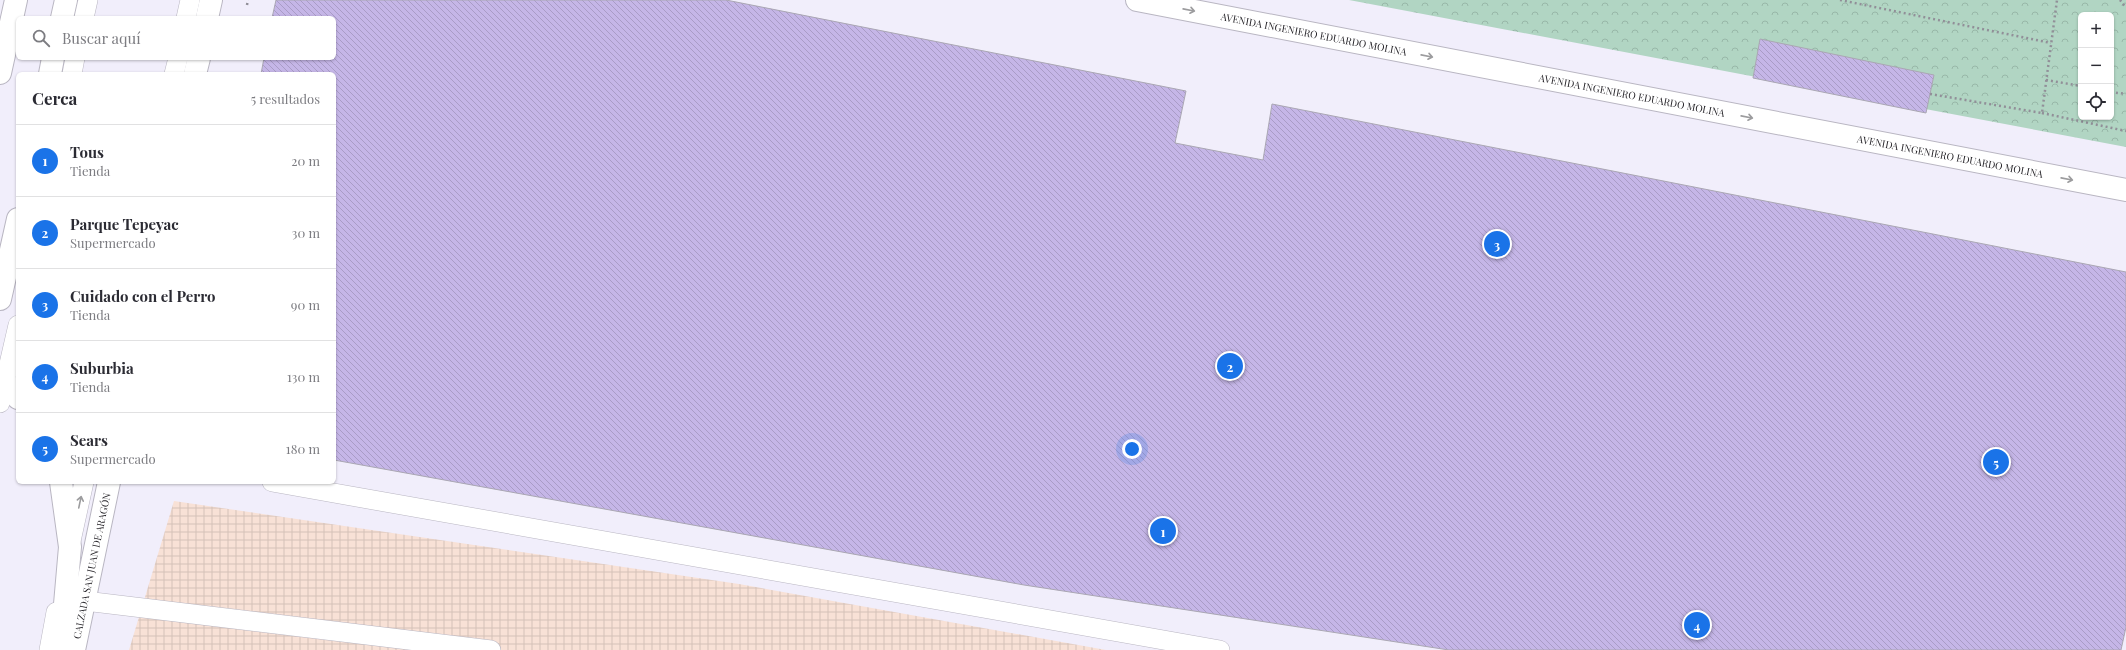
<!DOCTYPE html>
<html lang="es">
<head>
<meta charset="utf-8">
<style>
	body { margin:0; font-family:"Playfair Display",serif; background:#f2f2f3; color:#2b2b33 }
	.controls { position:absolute; right:12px; top:12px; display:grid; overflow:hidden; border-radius:6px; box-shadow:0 1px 3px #0004 }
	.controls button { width:36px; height:36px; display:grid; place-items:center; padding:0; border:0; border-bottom:1px solid #e1e1e2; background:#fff; color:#2b2b33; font:20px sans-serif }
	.you { position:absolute; left:1132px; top:449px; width:14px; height:14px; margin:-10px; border:3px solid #fff; border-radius:50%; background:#1a73e8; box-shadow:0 0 0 6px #1a73e833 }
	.badge { display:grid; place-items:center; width:26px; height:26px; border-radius:50%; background:#1a73e8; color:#fff; font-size:13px; font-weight:700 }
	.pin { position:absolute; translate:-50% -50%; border:2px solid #fff; box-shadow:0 1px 4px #0006 }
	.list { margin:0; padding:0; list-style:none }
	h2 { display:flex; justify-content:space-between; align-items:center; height:52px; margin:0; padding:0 16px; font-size:17px }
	h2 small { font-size:13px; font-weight:400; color:#7c7c81 }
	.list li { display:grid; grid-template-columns:26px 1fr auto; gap:12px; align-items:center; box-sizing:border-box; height:72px; padding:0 16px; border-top:1px solid #e1e1e2 }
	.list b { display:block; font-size:15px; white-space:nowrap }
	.list p { margin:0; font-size:13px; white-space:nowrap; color:#7c7c81 }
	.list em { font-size:13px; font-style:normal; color:#7c7c81 }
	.icon { flex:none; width:22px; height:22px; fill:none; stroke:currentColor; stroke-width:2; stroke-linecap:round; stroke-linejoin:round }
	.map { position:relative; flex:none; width:2126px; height:650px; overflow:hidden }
	.search { position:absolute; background:#fff; box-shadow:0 1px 3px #0004; left:16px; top:16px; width:320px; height:44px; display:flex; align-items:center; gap:10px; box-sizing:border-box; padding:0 14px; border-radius:6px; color:#7c7c81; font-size:15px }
	.panel { position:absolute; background:#fff; box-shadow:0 1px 3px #0004; left:16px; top:72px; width:320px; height:412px; border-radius:6px }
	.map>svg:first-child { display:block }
	.industrial { fill:url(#industrial-grid) }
	.forest { fill:url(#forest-crowns); fill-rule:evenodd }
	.building { fill:url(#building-back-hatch); stroke:#aaa7b3 }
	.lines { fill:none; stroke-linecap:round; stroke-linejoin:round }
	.lane-casing { stroke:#b9b6c2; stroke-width:20 }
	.primary-casing { stroke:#b9b6c2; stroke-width:24 }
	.path { stroke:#918f98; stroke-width:2.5; stroke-dasharray:2 3; stroke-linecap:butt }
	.lane { stroke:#fff; stroke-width:19 }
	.primary { stroke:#fff; stroke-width:22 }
	.oneway { stroke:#9c9c9e }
	.labels { text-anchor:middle; stroke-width:3.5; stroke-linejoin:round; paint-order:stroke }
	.street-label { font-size:10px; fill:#242227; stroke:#fff }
</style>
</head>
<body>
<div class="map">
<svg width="2126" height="650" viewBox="0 0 2126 650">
	<defs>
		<pattern id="industrial-grid" width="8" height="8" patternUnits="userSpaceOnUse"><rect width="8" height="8" fill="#f8e1d6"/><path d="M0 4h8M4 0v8" fill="none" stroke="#d4c1b8"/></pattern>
		<pattern id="forest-crowns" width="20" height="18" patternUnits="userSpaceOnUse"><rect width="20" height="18" fill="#b1d5c3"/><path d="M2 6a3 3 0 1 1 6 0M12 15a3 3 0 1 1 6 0" fill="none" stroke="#98b7a8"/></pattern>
		<pattern id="building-back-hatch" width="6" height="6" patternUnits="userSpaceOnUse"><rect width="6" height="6" fill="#c5b6e7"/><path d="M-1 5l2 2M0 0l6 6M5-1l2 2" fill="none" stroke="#a99cc6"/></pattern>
	</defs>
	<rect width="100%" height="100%" fill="#f1eefb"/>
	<path class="industrial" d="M174 501 739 584 1106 650H129Z"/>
	<path class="forest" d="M1349 0H2126V147ZM2081 15H2111V117H2081Z"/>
	<path class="building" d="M276 0H726L1186 91 1175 143 1263 160 1272 104 2126 272V627L2121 650H1449L1024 585 334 460V74H261L264 58H334V18H272Z
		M1760 39 1934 75 1926 113 1753 78Z"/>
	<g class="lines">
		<defs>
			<path id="lane" d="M84 18 88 0
				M186 18 190 0
				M72 74 75 58
				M174 74 178 58
				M0 403 18 325
				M272 482 1220 650
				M71 541 84 482
				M85 601 491 650
				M49 650 56 612"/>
			<g id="primary">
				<path id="s1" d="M1137 0 2126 190"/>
				<path d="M62 18 66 0"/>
				<path d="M207 18 211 0"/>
				<path d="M0 73 16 0"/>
				<path d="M50 74 53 58"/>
				<path d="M195 74 199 58"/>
				<path d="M0 299 18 219"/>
				<path d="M0 375 18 398"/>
				<path d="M61 482 70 547 61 650"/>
				<path id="s2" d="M74 650 109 482"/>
			</g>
		</defs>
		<use href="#lane" class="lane-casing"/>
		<use href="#primary" class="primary-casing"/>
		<path class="path" d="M1840 0 2051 43
			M2120 0 2126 8
			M247 5 248 0
			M2046 80 2081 86
			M2111 92 2126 94
			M1930 94 2042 113 2057 0
			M2042 113 2126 131"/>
		<use href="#lane" class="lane"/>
		<use href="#primary" class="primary"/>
	</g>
	<defs><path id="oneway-shaft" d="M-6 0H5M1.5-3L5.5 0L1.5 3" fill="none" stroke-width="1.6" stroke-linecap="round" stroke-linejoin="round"/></defs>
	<g class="oneway">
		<use href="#oneway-shaft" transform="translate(1189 10) rotate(11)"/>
		<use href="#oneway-shaft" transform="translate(1427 56) rotate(11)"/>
		<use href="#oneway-shaft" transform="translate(1747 117) rotate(11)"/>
		<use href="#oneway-shaft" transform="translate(2067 179) rotate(11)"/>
		<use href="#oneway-shaft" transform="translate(80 502) rotate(-78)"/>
	</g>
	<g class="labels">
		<g class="street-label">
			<text dy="4" stroke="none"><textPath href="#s1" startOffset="180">AVENIDA INGENIERO EDUARDO MOLINA</textPath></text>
			<text dy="4" stroke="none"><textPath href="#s1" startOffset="504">AVENIDA INGENIERO EDUARDO MOLINA</textPath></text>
			<text dy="4" stroke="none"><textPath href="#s1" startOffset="828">AVENIDA INGENIERO EDUARDO MOLINA</textPath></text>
			<text dy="4" stroke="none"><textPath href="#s2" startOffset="86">CALZADA SAN JUAN DE ARAGÓN</textPath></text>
		</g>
	</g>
</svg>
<div class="controls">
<button>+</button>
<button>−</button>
<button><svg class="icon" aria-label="locate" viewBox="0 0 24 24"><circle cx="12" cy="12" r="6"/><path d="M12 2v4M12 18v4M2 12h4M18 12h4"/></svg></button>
</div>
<div class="you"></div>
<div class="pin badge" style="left:1163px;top:531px">1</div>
<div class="pin badge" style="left:1230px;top:366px">2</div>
<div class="pin badge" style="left:1497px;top:244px">3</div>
<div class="pin badge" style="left:1697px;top:625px">4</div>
<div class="pin badge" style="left:1996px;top:462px">5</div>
<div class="search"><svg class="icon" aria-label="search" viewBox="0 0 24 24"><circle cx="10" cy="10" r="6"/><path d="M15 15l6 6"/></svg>Buscar aquí</div>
<section class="panel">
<h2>Cerca<small>5 resultados</small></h2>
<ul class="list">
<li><span class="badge">1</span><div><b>Tous</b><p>Tienda</p></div><em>20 m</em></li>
<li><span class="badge">2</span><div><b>Parque Tepeyac</b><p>Supermercado</p></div><em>30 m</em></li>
<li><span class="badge">3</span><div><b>Cuidado con el Perro</b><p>Tienda</p></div><em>90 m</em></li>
<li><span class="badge">4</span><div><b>Suburbia</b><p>Tienda</p></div><em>130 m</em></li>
<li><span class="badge">5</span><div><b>Sears</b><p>Supermercado</p></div><em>180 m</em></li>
</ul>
</section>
</div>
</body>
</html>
